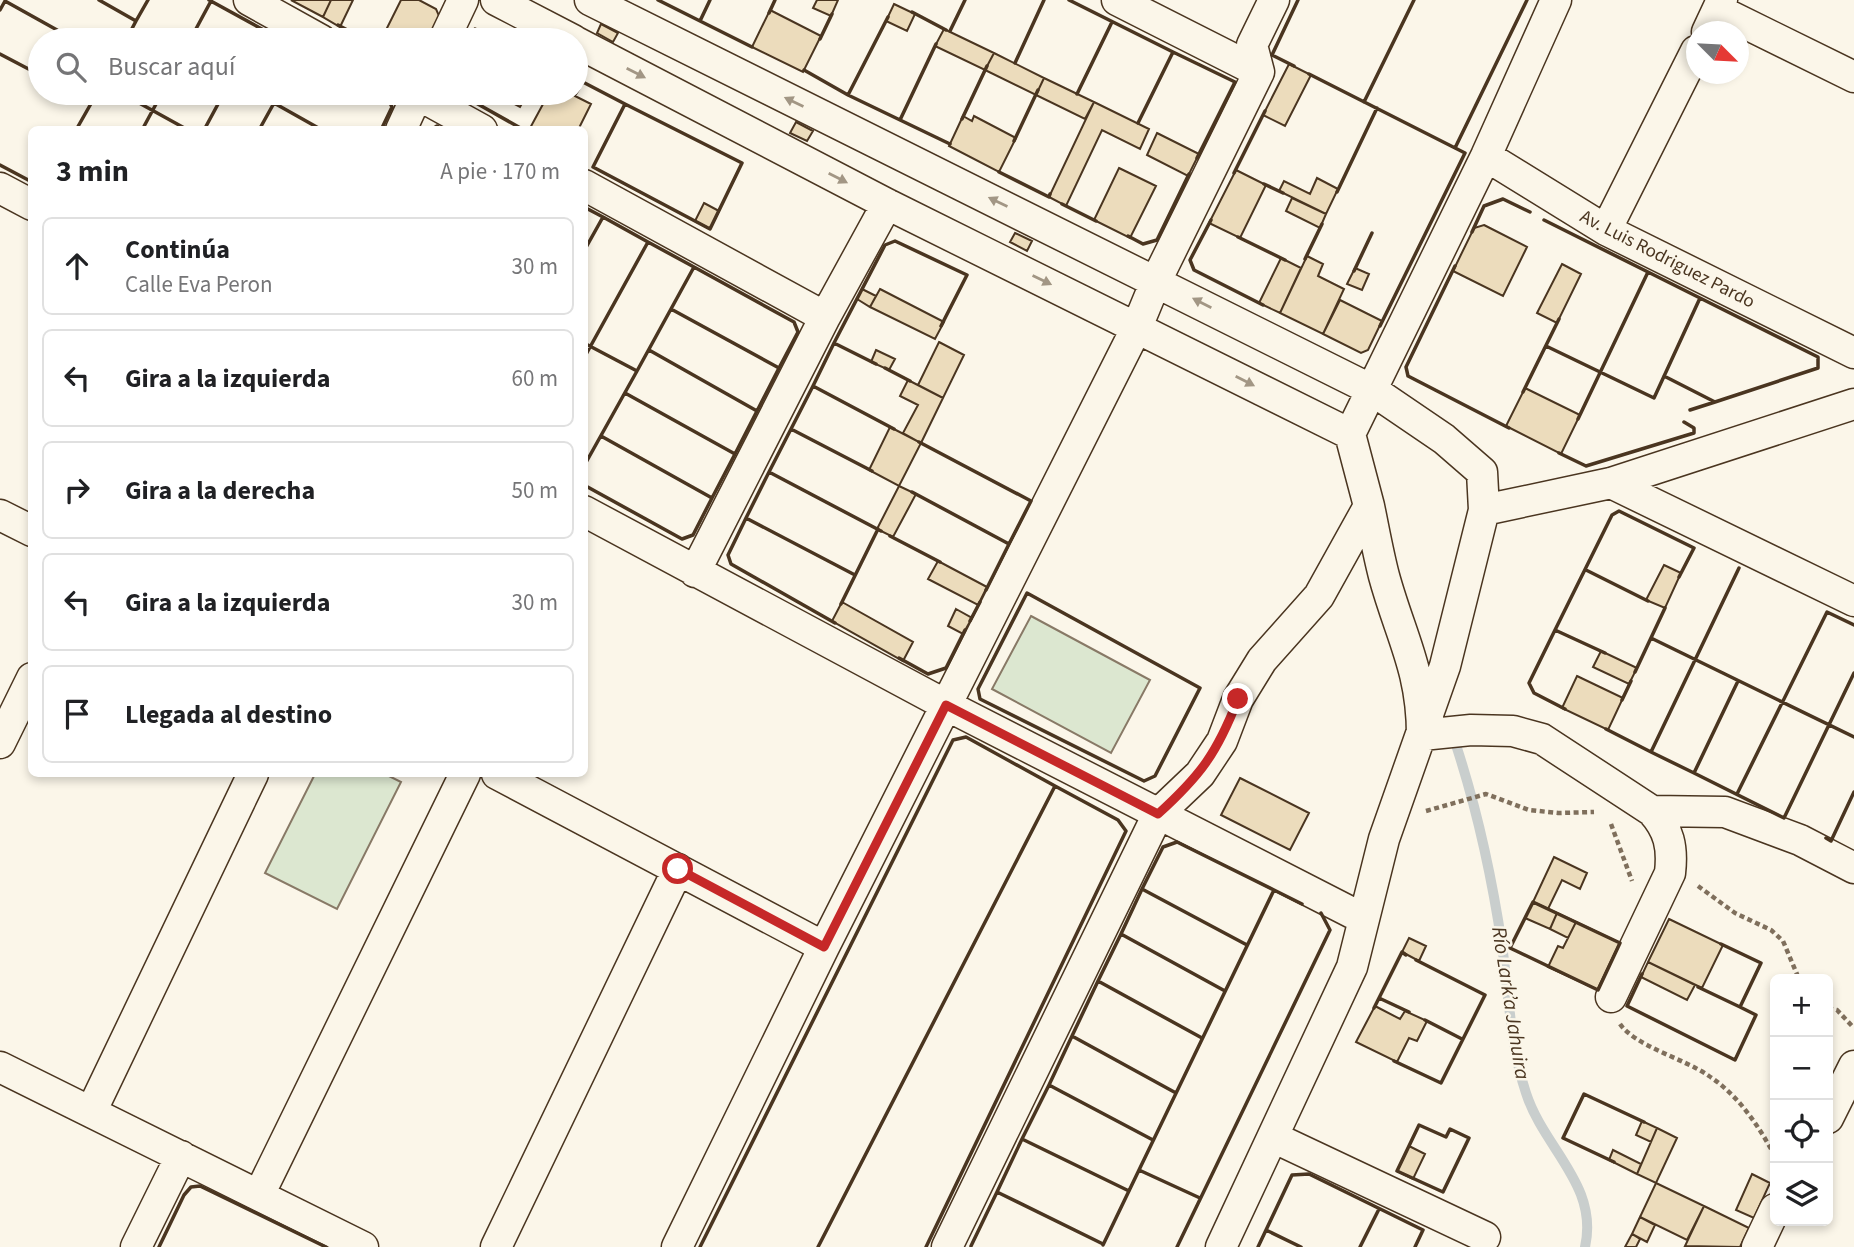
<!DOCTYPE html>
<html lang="es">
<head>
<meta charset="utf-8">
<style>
	body { margin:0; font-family:"Source Sans 3",sans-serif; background:#f2f2f2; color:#202124 }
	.controls { position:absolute; right:21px; bottom:21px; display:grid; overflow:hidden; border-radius:10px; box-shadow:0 4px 10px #0003 }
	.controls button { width:63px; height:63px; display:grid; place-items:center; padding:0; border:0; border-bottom:2px solid #e0e0e0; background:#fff; color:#202124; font:35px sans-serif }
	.compass { position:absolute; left:1686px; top:21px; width:63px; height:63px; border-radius:50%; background:#fff; box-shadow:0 4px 10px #0003; rotate:114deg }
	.stop { position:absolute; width:21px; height:21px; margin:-16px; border:5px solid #c62828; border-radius:50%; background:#fff }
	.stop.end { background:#c62828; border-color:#fff; box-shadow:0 2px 7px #0008 }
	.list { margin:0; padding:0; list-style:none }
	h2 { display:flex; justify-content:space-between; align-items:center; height:91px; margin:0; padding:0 28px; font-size:30px }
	h2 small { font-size:23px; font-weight:400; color:#757577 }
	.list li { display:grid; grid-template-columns:46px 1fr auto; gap:21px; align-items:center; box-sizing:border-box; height:98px; margin:0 14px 14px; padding:0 14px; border:2px solid #e0e0e0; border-radius:10px }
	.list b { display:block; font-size:26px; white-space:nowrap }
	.list p { margin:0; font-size:23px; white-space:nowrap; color:#757577 }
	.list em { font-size:23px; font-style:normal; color:#757577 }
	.icon { flex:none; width:38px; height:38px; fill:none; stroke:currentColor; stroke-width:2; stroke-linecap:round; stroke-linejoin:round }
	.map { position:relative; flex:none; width:1854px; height:1247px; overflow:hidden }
	.search { position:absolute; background:#fff; box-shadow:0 4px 10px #0003; left:28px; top:28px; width:560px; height:77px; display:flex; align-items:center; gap:18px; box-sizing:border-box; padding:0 24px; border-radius:38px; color:#757577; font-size:26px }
	.panel { position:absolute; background:#fff; box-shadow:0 4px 10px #0003; left:28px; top:126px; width:560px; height:651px; border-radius:10px }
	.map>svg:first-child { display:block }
	.green { fill:#dce7d0; stroke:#887966; stroke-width:2 }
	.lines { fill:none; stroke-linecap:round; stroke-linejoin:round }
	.stream { stroke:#c9cecd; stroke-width:10 }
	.building { fill:#ecdcbc; stroke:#4a3520; stroke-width:2 }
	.street-casing { stroke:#4a3520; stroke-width:33 }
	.path { stroke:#7f6f5c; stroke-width:4.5; stroke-dasharray:5 3.5; stroke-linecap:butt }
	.street { stroke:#fbf6e9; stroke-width:30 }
	.wall { stroke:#4a3520; stroke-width:3.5 }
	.oneway { fill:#a29684 }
	.route { stroke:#c62828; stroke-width:9 }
	.labels { text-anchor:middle; stroke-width:5; stroke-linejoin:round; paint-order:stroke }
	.street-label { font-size:19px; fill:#4a3520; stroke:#fbf6e9 }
	.water-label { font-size:21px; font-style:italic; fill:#4a3520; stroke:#fbf6e9 }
</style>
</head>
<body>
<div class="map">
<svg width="1854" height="1247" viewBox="0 0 1854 1247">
	<rect width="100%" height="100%" fill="#fbf6e9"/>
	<path class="green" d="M1031 616 1150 680 1111 753 992 689Z
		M315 774H385L401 782 337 909 265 873Z"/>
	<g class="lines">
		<path class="stream" d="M1457 748C1478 813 1492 878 1502 945 1509 995 1510 1045 1526 1093 1544 1149 1599 1185 1585 1247"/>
	</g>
	<path class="building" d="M291 0H331L323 17Z
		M331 0H353L340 27 323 17Z
		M401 0H419L436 9 440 18 429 40H381Z
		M817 0H838L831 16 813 8Z
		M894 4 915 14 907 31 886 21Z
		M770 10 821 36 803 72 752 47Z
		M601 24 618 33 613 42 597 33Z
		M944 29 994 53 985 70 935 46Z
		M994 53 1044 78 1036 95 985 70Z
		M1289 64 1311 75 1285 126 1263 115Z
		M1044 78 1094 102 1085 119 1036 95Z
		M576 79 583 83 575 96 591 104 578 130H529L549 93H576Z
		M458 93H485L479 104Z
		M494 93H528L520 107Z
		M527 93H549L544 101Z
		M1094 102 1149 129 1140 149 1102 130 1066 206 1049 197Z
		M963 116 972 121 974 116 1016 138 999 172 949 146Z
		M796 122 813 131 807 141 790 133Z
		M1157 133 1199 154 1188 176 1147 155Z
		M1119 168 1156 186 1130 238 1094 220Z
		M1236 170 1266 185 1240 238 1209 223Z
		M1317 178 1338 189 1326 214 1279 191 1284 181 1310 194Z
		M1292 198 1326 214 1320 228 1286 211Z
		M704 203 719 211 710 229 695 221Z
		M1484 225 1527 247 1503 296 1453 271 1474 228Z
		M1015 233 1032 241 1027 251 1010 242Z
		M1307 256 1323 264 1318 276 1344 289 1323 334 1280 313Z
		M1281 258 1301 268 1280 313 1259 303Z
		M1562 264 1581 274 1557 323 1537 313Z
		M1355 268 1369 274 1362 290 1347 284Z
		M862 289 876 296 870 307 857 299Z
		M880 289 944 322 935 339 870 307Z
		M1340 300 1382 321 1368 350 1361 353 1323 334Z
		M939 342 964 355 943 398 918 385Z
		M876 350 895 359 889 370 871 362Z
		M908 380 943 398 921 443 903 433 918 405 900 396Z
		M1525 388 1580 415 1561 454 1506 426Z
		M890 427 921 443 899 486 869 470Z
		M899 486 916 494 893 537 877 529Z
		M938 561 987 587 978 605 928 579Z
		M1664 565 1681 573 1665 608 1646 600Z
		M842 602 913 642 903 661 832 621Z
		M956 609 972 618 963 634 948 626Z
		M1601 651 1637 668 1629 684 1593 667Z
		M1577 676 1623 698 1608 730 1562 708Z
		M1240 778 1309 813 1290 850 1221 815Z
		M1554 857 1587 873 1580 889 1562 880 1548 909 1533 902Z
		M1533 902 1557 913 1550 929 1525 918Z
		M1557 913 1576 922 1568 938 1550 929Z
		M1669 919 1723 945 1702 988 1648 962Z
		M1576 922 1620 943 1598 990 1548 967 1558 946 1563 948Z
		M1409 938 1426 946 1419 961 1402 952Z
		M1648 962 1695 985 1687 1000 1641 977Z
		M1375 1006 1400 1019 1405 1011 1427 1021 1417 1041 1409 1038 1397 1062 1356 1042Z
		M1642 1121 1657 1128 1651 1142 1636 1135Z
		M1657 1128 1677 1138 1656 1183 1637 1174Z
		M1409 1146 1425 1154 1413 1179 1397 1171Z
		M1613 1150 1641 1164 1637 1174 1609 1160Z
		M1752 1174 1770 1183 1754 1218 1736 1210Z
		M1656 1183 1704 1206 1687 1240 1640 1217Z
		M1704 1206 1749 1228 1740 1247 1685 1246Z
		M1640 1217 1655 1225 1647 1242 1632 1234Z
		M1632 1234 1640 1239 1636 1247H1625Z"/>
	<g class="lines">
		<defs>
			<path id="street" d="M249 0 321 40
				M496 0 573 40
				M590 0 1372 390 1444 439 1482 472 1484 510
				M1117 0 1259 72
				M1718 10 1854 77
				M1707 32 1722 0
				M444 40 463 0
				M576 42 887 204 1350 434
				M415 93 482 130
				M401 130 418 93
				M1486 156 1606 230 1854 353
				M584 185 825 317
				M0 188 32 205
				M1606 230 1696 51
				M1611 483 1854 601
				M1369 506C1374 530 1378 553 1384 576 1400 635 1422 669 1422 735L1471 730 1513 731 1542 739 1652 811 1725 812 1800 840 1854 868
				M584 511 946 705 1364 919
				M0 515 32 531
				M695 572 825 317 887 204
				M0 743 32 678
				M497 774 824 947
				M1611 997 1670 873C1673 847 1669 830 1652 811
				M0 1067 363 1247
				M91 1112 253 774
				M1828 1118 1854 1066
				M1275 1138 1485 1237
				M259 1195 465 774
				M136 1247 181 1156
				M496 1247 678 869
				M677 1247 824 947 1137 327 1156 281 1259 72 1252 45 1274 0
				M947 1247 1158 814 1200 774 1222 741 1238 699 1262 660 1319 596 1369 506 1350 434 1486 156 1556 0
				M1221 1247 1352 967 1384 839 1445 666 1484 510 1611 483 1854 404
				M1757 1247 1775 1209"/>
		</defs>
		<use href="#street" class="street-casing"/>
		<path class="path" d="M1426 811 1486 794 1529 810 1558 813 1594 812
			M1611 824 1632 881
			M1698 886 1735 913 1771 930 1783 941 1799 979
			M1828 1008 1837 1010 1854 1028
			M1620 1024C1635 1046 1685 1059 1709 1076 1739 1096 1758 1125 1775 1156"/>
		<use href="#street" class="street"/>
		<path class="wall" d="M99 0 136 21 126 40
			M209 0 282 40
			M658 0 700 21 710 0
			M1069 0 1173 52 1138 123
			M0 10 5 1 75 40
			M912 12 946 30
			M769 13 775 0
			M888 17 848 95 950 144
			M136 21 148 0
			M700 21 752 47
			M338 25 366 40
			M950 31 965 0
			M820 39 832 14
			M190 40 211 1
			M252 40 259 28
			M469 40 475 29 498 40
			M1173 52 1235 82 1197 158
			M0 54 40 75
			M1015 63 1044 0
			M1294 66 1272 55 1298 0
			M804 70 848 95
			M1309 74 1465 153 1380 326
			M579 80 625 104
			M74 93 91 102
			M121 93 188 130
			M377 93 388 99 392 107 381 130
			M1077 94 1112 22
			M1364 102 1414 0
			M274 103 280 93
			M476 103 524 130
			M625 104 742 163 710 229 593 167Z
			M962 119 987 66
			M900 120 936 44
			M76 130 97 93
			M142 130 162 93
			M204 130 224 93
			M259 130 274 103 322 130
			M431 130 437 126 443 130
			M1014 141 1038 90
			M1455 148 1527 0
			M0 165 32 182
			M999 172 1049 197 1050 194
			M1234 173 1265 111
			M1264 184 1283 193
			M1337 192 1377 108
			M1062 204 1096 221
			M584 207 603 217 584 251
			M1211 220 1190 260 1194 270 1263 305
			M1544 220 1648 272 1578 419
			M1472 232 1484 206 1503 199 1530 212
			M1128 236 1143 244 1157 240 1189 174
			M1238 237 1285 260
			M648 242 694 267
			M1305 259 1322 224
			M1455 266 1406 367 1408 376 1509 428
			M1354 271 1372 233
			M1648 272 1700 298
			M584 343 637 371 584 466
			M834 343 885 245 895 241 967 275 941 326
			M1546 346 1654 398 1700 298 1818 357V368L1715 402 1664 376
			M649 350 757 411 779 368
			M584 358 648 242 603 217
			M885 368 910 381
			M637 371 694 267 794 322 798 332 779 368 671 309
			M813 386 834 343 876 364
			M1523 392 1559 319
			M625 393 735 454 757 411
			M1690 410 1715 402
			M791 429 872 471
			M601 436 712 498 735 454
			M919 442 1031 501 1009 544
			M1559 453 1586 466 1694 433V428L1684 422
			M769 472 746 518 855 575
			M584 485 682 539 693 535 712 498
			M912 492 1009 544 986 590
			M746 518 728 555 731 564 835 623
			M881 531 769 472 813 386 894 429
			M890 536 940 562
			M1586 570 1648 601
			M1027 593 1200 688 1155 776 1144 781 980 699 978 689Z
			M841 604 878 529
			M970 621 980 602
			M1555 630 1612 515 1619 511 1694 548 1679 577
			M1651 638 1854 737
			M899 658 928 674 946 668 965 630
			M1635 672 1665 608
			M1622 700 1631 681
			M1565 709 1534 693 1529 683 1555 630 1605 653
			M1606 729 1651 752 1739 568
			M1651 752 1694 773 1738 681
			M1694 773 1784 818 1854 673
			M1737 794 1827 612 1854 625
			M1826 838 1831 841 1854 792
			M1274 890 1302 904
			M1533 902 1620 943 1598 990 1510 948Z
			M1121 934 1142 889 1247 945
			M1642 974 1627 1006 1735 1060 1756 1015 1740 1007
			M1098 981 1121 934 1225 991
			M1698 987 1740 1007 1761 963 1721 944
			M1379 998 1402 952 1406 955
			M1374 1008 1379 998 1409 1012
			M1425 1020 1462 1039
			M1072 1036 1098 981 1202 1038
			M1394 1061 1441 1083 1485 995 1416 960
			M1049 1085 1072 1036 1176 1093
			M1419 1125 1446 1137 1450 1129 1469 1138 1443 1192 1397 1171Z
			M1022 1139 1049 1085 1153 1140
			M1614 1162 1563 1138 1584 1094 1644 1122
			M1139 1170 1274 890 1177 842 1163 847 1142 889
			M997 1192 1022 1139 1129 1191
			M1266 1230 1301 1247
			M1103 1245 1139 1170 1200 1198
			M971 1246 997 1192 1103 1244
			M159 1247 184 1195 191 1187 200 1186 326 1247
			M700 1247 953 740 966 737 1055 786
			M818 1247 1055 786 1118 820 1126 831 926 1247
			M1177 1247 1330 930 1321 913
			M1258 1247 1292 1175 1309 1174 1423 1230 1415 1247
			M1360 1247 1379 1209"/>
	</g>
	<defs><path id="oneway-solid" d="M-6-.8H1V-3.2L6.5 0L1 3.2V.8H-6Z" transform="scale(1.75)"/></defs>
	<g class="oneway">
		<use href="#oneway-solid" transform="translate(636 73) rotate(27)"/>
		<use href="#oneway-solid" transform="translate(794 102) rotate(-154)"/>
		<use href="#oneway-solid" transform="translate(838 178) rotate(27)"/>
		<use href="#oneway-solid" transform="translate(998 202) rotate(-154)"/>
		<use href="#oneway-solid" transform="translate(1042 280) rotate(26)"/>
		<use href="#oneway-solid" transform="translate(1202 303) rotate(-153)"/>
		<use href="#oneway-solid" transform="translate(1245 381) rotate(27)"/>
	</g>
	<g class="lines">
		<path class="route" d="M678 869 824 947 946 705 1158 814C1201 775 1217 753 1238 699"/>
	</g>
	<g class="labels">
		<g class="street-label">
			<text transform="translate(1668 258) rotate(27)" y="7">Av. Luis Rodriguez Pardo</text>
		</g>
		<g class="water-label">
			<text transform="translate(1511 1003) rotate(81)" y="7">Río Lark’a Jahuira</text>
		</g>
	</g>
</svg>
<div class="controls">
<button>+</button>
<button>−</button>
<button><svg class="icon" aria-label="locate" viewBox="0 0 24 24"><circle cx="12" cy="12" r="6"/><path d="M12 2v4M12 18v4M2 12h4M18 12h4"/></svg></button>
<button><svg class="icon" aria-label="layers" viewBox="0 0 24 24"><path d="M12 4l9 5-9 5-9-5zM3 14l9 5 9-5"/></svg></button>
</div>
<svg class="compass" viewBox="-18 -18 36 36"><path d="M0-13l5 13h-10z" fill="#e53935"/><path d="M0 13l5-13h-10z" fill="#757577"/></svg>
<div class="stop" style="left:678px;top:869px"></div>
<div class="stop end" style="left:1238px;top:699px"></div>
<div class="search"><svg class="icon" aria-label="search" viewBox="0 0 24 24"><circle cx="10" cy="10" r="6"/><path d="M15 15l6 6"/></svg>Buscar aquí</div>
<section class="panel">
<h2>3 min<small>A pie · 170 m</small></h2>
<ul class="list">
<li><svg class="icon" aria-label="ahead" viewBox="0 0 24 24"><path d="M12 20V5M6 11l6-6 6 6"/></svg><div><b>Continúa</b><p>Calle Eva Peron</p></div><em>30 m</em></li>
<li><svg class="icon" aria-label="left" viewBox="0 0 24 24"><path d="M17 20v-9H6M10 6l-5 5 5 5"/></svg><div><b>Gira a la izquierda</b></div><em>60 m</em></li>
<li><svg class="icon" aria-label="right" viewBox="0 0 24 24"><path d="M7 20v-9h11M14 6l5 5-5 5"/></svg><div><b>Gira a la derecha</b></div><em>50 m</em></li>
<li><svg class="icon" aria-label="left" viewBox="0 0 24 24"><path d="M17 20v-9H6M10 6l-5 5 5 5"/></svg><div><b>Gira a la izquierda</b></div><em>30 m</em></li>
<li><svg class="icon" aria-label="arrive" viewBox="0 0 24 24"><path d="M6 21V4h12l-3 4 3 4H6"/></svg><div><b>Llegada al destino</b></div></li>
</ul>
</section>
</div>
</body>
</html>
